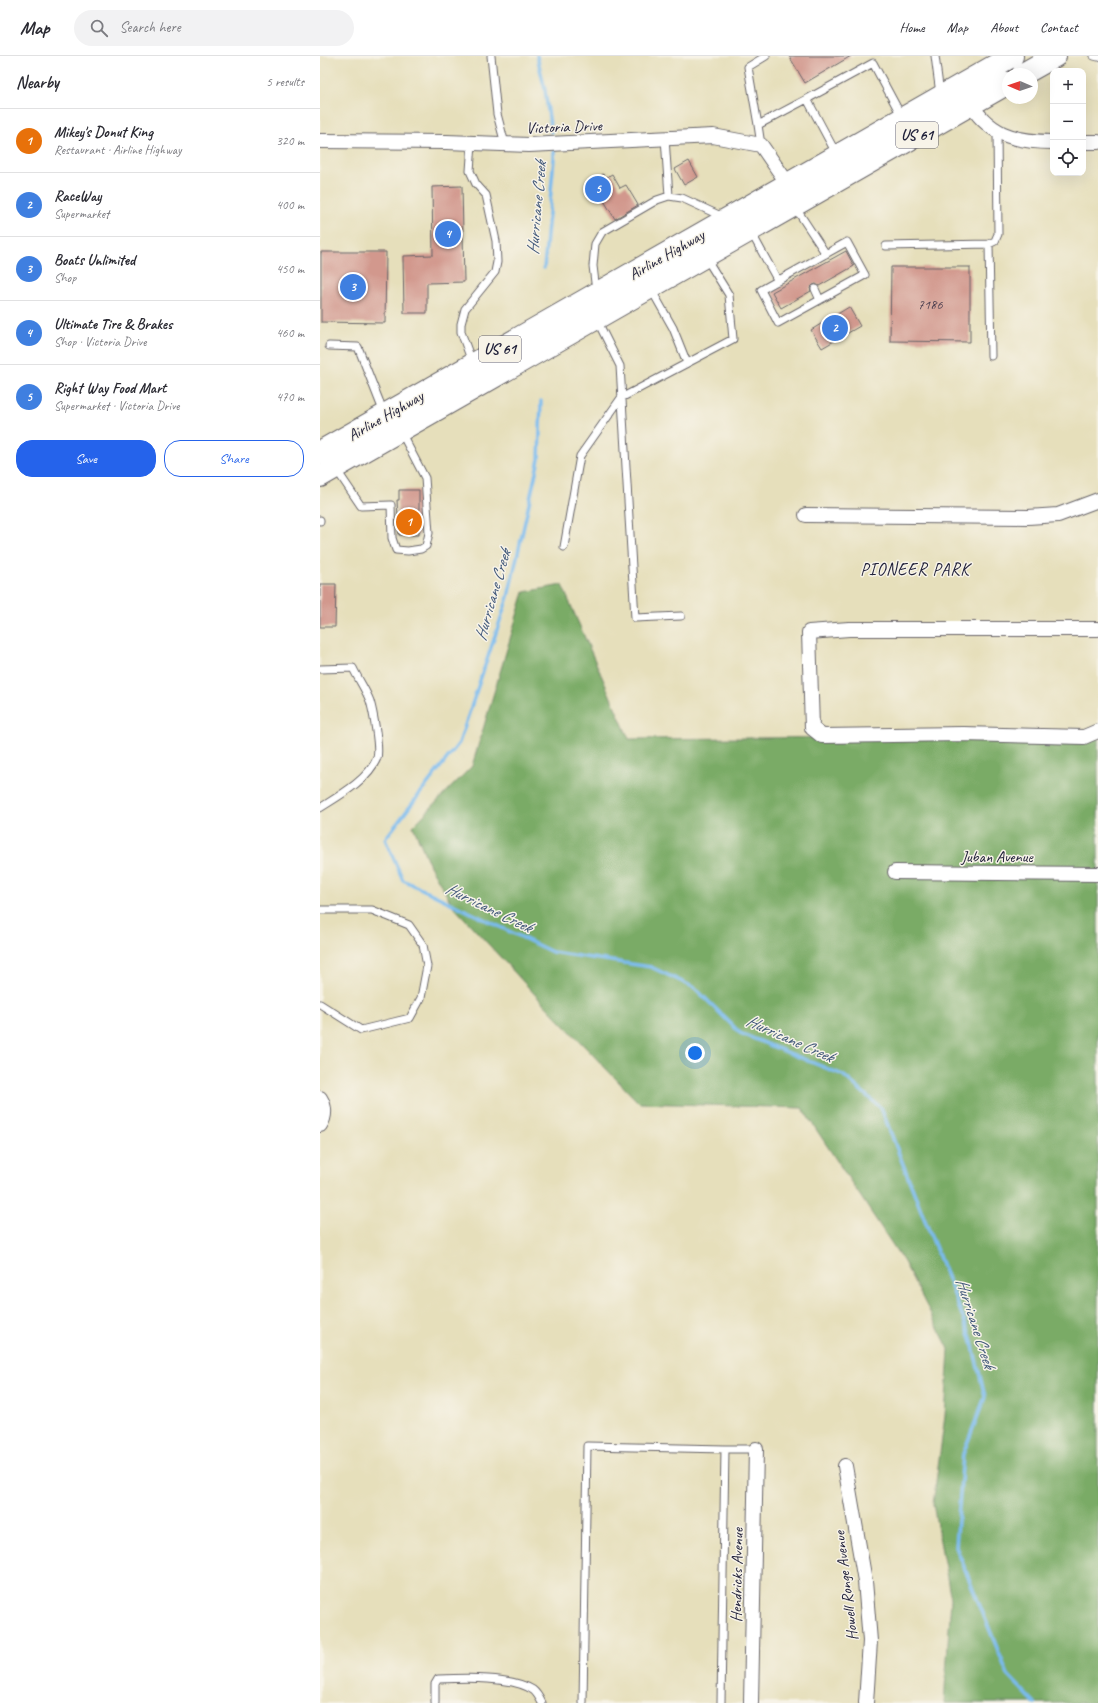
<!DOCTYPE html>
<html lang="en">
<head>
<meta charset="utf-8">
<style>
	body { margin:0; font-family:Caveat,sans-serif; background:#f2f2f3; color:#2b2b33 }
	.controls { position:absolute; right:12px; top:12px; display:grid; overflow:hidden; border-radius:8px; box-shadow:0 4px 16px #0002 }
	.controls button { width:36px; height:36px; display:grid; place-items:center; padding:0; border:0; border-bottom:1px solid #e1e1e2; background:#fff; color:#2b2b33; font:20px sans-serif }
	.compass { position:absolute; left:682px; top:12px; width:36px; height:36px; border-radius:50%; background:#fff; box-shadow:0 4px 16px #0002; rotate:272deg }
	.you { position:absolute; left:375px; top:997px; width:14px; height:14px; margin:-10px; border:3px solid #fff; border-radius:50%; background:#1a73e8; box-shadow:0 0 0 6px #1a73e833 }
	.badge { display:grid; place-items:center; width:26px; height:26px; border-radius:50%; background:#2563eb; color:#fff; font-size:13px; font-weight:700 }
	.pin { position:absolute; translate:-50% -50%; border:2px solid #fff; box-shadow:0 1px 4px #0006 }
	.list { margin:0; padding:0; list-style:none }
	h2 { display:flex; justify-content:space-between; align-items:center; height:52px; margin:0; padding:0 16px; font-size:17px }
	h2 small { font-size:13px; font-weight:400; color:#7c7c81 }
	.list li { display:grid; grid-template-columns:26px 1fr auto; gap:12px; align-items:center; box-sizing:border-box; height:64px; padding:0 16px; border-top:1px solid #e1e1e2 }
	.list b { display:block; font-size:15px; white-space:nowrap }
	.list p { margin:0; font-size:13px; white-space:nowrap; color:#7c7c81 }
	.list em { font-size:13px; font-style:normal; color:#7c7c81 }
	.actions { display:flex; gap:8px; padding:12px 16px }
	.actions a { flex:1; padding:9px 0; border:1px solid #2563eb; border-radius:16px; text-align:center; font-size:14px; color:#2563eb }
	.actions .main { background:#2563eb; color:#fff }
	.icon { flex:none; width:22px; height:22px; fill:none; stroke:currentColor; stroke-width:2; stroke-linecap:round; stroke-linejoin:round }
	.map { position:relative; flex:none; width:778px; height:1647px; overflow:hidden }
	header { display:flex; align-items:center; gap:24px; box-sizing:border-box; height:56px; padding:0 20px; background:#fff; border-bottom:1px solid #e1e1e2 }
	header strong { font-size:19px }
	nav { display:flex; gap:22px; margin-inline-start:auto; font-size:14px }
	.search { width:280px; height:36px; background:#f2f2f3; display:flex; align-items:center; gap:10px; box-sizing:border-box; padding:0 14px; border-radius:22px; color:#7c7c81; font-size:15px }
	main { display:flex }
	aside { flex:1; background:#fff }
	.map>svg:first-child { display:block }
	.forest { fill:#7aab66; stroke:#4e6650 }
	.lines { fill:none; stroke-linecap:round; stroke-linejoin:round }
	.stream { stroke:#7abbef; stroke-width:3.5 }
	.building { fill:#d2988d }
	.lane-casing { stroke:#676468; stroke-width:9 }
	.street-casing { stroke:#676468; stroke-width:16 }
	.highway-casing { stroke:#676468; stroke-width:24 }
	.lane { stroke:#fff; stroke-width:7 }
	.street { stroke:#fff; stroke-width:14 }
	.highway { stroke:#fff; stroke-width:22 }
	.labels { text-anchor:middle; stroke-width:3; stroke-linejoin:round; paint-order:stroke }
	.number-label { font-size:14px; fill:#4e4050 }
	.shield { fill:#f7f3e8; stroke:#62616f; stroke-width:1 }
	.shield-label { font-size:15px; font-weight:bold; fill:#22223b }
	.street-label { font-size:16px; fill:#22223b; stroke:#f7f3e8 }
	.water-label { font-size:17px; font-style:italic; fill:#41587a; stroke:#f7f3e8 }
	.neighbourhood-label { font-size:17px; letter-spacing:1px; fill:#22223b; stroke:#f7f3e8 }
</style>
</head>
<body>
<header>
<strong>Map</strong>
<div class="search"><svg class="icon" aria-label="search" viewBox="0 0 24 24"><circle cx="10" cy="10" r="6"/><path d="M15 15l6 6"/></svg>Search here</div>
<nav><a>Home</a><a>Map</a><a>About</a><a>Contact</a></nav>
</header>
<main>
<aside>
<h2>Nearby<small>5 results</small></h2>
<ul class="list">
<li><span class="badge" style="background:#e8710a">1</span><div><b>Mikey's Donut King</b><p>Restaurant · Airline Highway</p></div><em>320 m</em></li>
<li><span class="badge" style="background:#3f7fe0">2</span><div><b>RaceWay</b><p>Supermarket</p></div><em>400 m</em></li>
<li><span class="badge" style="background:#3f7fe0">3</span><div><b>Boats Unlimited</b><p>Shop</p></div><em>450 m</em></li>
<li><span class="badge" style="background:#3f7fe0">4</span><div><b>Ultimate Tire &amp; Brakes</b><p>Shop · Victoria Drive</p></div><em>460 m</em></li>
<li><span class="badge" style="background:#3f7fe0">5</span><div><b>Right Way Food Mart</b><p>Supermarket · Victoria Drive</p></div><em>470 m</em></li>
</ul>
<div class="actions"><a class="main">Save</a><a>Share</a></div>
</aside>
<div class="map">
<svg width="778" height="1647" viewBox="0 0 778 1647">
	<rect width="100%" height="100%" fill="#f7f3e8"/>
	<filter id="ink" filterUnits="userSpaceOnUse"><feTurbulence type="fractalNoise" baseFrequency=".025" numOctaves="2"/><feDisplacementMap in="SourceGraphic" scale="8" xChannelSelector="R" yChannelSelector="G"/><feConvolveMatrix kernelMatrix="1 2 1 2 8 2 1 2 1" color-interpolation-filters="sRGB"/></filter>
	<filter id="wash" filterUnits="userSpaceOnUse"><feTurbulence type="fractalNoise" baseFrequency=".012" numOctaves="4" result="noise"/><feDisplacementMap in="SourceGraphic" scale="16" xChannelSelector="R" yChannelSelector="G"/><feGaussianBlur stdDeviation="0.9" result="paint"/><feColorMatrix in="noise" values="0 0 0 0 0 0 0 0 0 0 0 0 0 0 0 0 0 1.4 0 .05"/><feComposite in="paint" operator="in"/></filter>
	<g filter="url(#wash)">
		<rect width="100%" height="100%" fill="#e6dfbb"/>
		<path class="forest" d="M242 529 309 683 778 679V1647H624L631 1543 613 1448 625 1360 629 1293 584 1206 482 1052 319 1047 221 945 133 850 110 810 93 770 152 710 204 536Z"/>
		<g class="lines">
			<path class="stream" d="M217 0 225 34 231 76
				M224 212 234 102V94
				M221 345 219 403 188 541 139 687 65 783 83 824 232 896 331 911 375 932 420 977 523 1019 561 1052 651 1282 665 1341 643 1398 636 1491 688 1619 715 1647"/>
		</g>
		<g id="blocks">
			<path class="building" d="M469 0H531L485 27Z
				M369 105 378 121 364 129 355 113Z
				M283 118 285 122 292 118 300 132 306 129 318 149 295 163 280 138 274 142 266 129Z
				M142 130 144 226 107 227V257H84L83 200 113 199 112 131Z
				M526 195 534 210 499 230 496 228 493 229 490 232 491 235 461 252 452 236Z
				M1 196H66L65 267 1 266Z
				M571 211H650V286L570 285Z
				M529 251 540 270 502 292 491 274Z
				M79 434H99V479H79L77 444H79Z
				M0 528H16L15 571H0Z"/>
		</g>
	</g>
	<g filter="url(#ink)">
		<use href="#blocks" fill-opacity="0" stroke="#676468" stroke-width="1"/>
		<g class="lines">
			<defs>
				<path id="lane" d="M171 0 177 58 185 88
					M615 0 620 38
					M774 0 778 1
					M438 69 428 11 446 0
					M345 82 349 140
					M152 87 150 115 156 128 166 139 176 185 177 206 175 216 145 253 141 268V276L152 306
					M441 89 438 69 487 43
					M517 99 487 43 553 7 582 61
					M475 151 506 198
					M431 176 458 225
					M527 186 545 219 458 267 441 234Z
					M669 188 671 300
					M566 190 669 188 675 185 678 178 677 75
					M331 233 353 272 367 307
					M495 233 500 244
					M276 235 273 210 275 188 282 176 337 144 349 140 362 142 403 161
					M277 264 300 310 315 562 361 560
					M9 290 38 291 64 357
					M16 413 41 450 71 449 72 482 76 494 88 495 101 493 106 490 109 477 105 422 81 376
					M0 464V465
					M244 491 260 400 301 342 413 283 409 239 386 202
					M0 613 33 612C38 623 46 634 50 645 53 655 60 692 57 702 48 724 19 740 0 752
					M0 854H52L89 869 103 889 107 910 101 942 90 962 41 974 0 948
					M405 1393H436
					M115 1647V1628L118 1623C144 1622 192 1620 213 1634 217 1637 220 1643 222 1647
					M263 1647 267 1390 405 1393 401 1647"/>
				<path id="street" d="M647 42C667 78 693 86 733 86
					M0 85 126 86 209 89 393 80 441 89 468 128
					M763 86H778
					M486 459 708 461 738 459 778 444
					M778 573H529L489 576 492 672 502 680 643 678 764 681 778 675
					M575 816 778 818
					M0 1042C5 1050 6 1060 0 1069
					M525 1410 545 1525 550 1585 546 1647
					M431 1647 436 1393"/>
				<path id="highway" d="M703 18 735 0
					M0 396 692 0
					M0 420 688 27"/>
			</defs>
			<use href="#lane" class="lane-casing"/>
			<use href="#street" class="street-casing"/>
			<use href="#highway" class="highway-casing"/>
			<use href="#lane" class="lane"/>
			<use href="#street" class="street"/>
			<use href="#highway" class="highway"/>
		</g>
	</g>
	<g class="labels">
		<g class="number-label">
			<text x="610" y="253">7186</text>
		</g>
		<g class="shield">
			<rect x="576" y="66" width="42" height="26" rx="3"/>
			<rect x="159" y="280" width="42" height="26" rx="3"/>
		</g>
		<g class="shield-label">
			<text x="597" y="84">US 61</text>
			<text x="180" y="298">US 61</text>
		</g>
		<g class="street-label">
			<text transform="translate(244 70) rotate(-2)" y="6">Victoria Drive</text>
			<text transform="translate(346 198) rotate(-30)" y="6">Airline Highway</text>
			<text transform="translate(65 359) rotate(-30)" y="6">Airline Highway</text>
			<text x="677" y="806">Juban Avenue</text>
			<text transform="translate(416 1519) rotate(-89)" y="6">Hendricks Avenue</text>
			<text transform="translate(525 1530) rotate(-97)" y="6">Howell Ronge Avenue</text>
		</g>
		<g class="water-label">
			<text transform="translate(216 152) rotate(-85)" y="6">Hurricane Creek</text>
			<text transform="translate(172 539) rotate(-74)" y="6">Hurricane Creek</text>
			<text transform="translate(169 851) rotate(26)" y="6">Hurricane Creek</text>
			<text transform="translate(470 982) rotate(24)" y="6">Hurricane Creek</text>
			<text transform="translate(656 1267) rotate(72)" y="6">Hurricane Creek</text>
		</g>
		<g class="neighbourhood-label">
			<text x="595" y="519">PIONEER PARK</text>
		</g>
	</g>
</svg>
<div class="controls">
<button>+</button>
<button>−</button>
<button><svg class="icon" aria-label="locate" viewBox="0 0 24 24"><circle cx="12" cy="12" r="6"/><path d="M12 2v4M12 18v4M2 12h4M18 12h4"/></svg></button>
</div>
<svg class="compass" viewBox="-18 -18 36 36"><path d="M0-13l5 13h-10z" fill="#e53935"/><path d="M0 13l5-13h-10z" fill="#7c7c81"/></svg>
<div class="you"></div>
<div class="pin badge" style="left:89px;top:466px;background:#e8710a">1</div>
<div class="pin badge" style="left:515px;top:272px;background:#3f7fe0">2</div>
<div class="pin badge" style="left:33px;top:231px;background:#3f7fe0">3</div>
<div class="pin badge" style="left:128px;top:178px;background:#3f7fe0">4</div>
<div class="pin badge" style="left:278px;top:133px;background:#3f7fe0">5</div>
</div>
</main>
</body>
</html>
